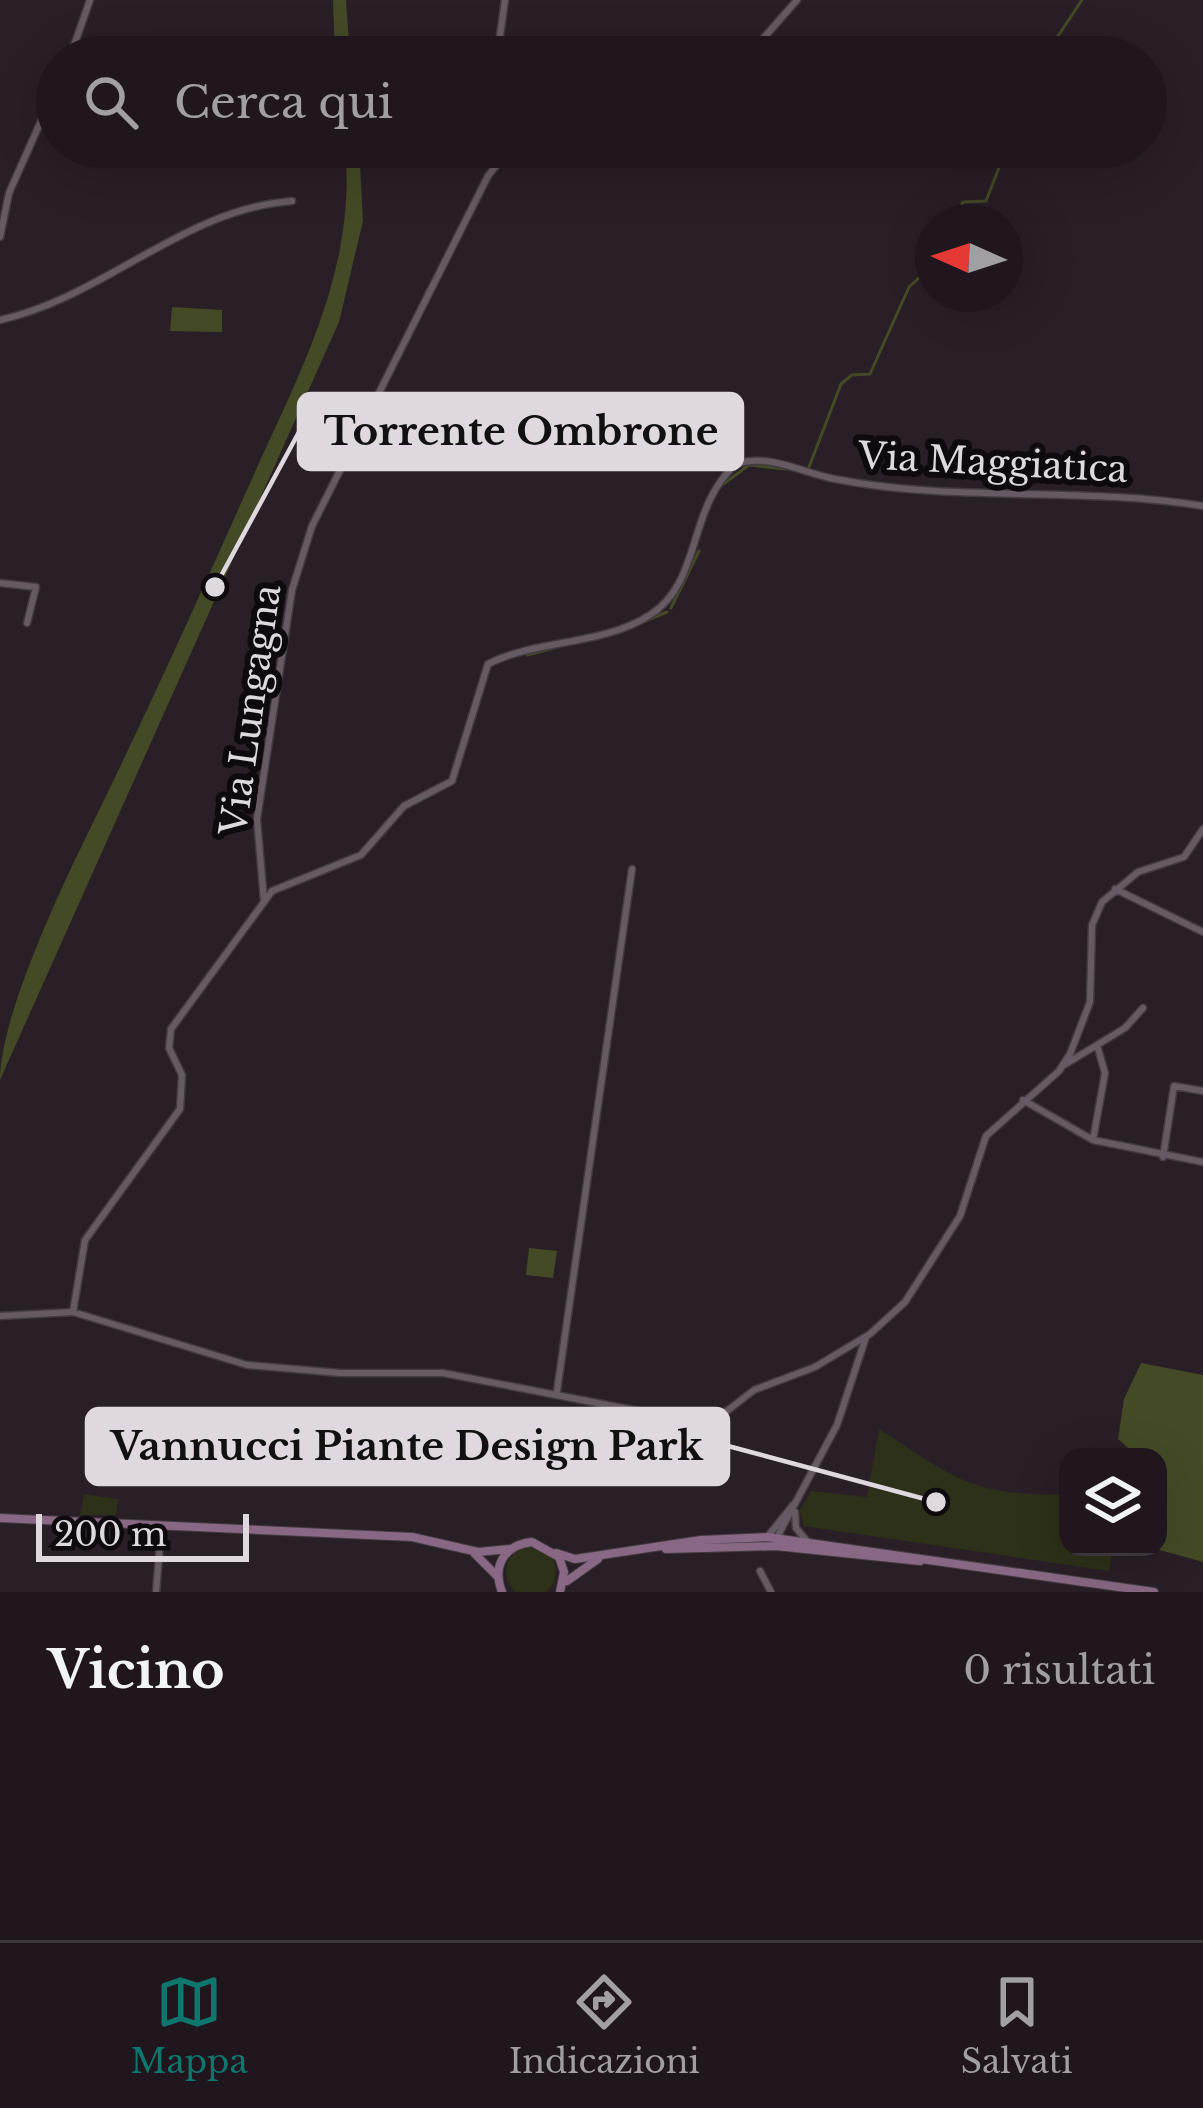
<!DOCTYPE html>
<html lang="it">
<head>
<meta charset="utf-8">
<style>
	body { margin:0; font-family:"Libre Baskerville",serif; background:#272026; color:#f1f3f6 }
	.controls { position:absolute; right:36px; bottom:36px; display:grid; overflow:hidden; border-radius:24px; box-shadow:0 12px 48px #0002 }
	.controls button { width:108px; height:108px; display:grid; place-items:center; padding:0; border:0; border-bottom:3px solid #3c363b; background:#1f171d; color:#f1f3f6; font:60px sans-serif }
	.compass { position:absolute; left:915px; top:204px; width:108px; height:108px; border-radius:50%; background:#1f171d; box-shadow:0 12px 48px #0002; rotate:273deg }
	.scale { position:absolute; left:36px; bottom:30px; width:213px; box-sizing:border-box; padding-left:12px; border:6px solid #dfd8de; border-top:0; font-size:33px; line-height:42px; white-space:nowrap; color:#dfd8de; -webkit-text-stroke:9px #0f0a0e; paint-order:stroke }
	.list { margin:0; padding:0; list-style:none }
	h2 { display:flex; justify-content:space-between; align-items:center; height:156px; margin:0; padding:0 48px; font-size:51px }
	h2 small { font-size:39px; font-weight:400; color:#a19fa4 }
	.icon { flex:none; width:66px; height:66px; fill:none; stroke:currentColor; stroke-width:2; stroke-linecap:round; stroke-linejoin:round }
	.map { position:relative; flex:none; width:1203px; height:1592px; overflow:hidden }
	.search { position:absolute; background:#1f171d; box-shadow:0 12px 48px #0002; left:36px; right:36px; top:36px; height:132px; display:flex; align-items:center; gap:30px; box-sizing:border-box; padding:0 42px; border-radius:66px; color:#a19fa4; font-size:45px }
	.sheet { height:348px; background:#1f171d }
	nav { display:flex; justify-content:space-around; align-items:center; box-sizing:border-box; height:168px; border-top:3px solid #3c363b; background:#1f171d; font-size:33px; color:#a19fa4 }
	nav a { display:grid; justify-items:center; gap:6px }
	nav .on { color:#0f766e }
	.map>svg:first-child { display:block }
	.green { fill:#2d3119 }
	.water { fill:#444a26 }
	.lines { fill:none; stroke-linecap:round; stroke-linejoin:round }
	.stream { stroke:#444a26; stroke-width:3 }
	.minor-casing { stroke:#423b41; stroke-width:9 }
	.secondary-casing { stroke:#423b41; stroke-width:10 }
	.minor { stroke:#665b64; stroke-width:6 }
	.secondary { stroke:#886884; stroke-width:8 }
	.labels { text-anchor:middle; stroke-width:12; stroke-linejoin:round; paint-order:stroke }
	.street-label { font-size:36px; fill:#dfd8de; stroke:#0f0a0e }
	.leader { fill:none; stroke:#dfd8de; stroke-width:4.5 }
	.callout-dot { fill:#dfd8de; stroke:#0f0a0e; stroke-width:4.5 }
	.callout { fill:#dfd8de; stroke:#dfd8de; stroke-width:4.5 }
	.callout-label { font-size:39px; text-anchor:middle; font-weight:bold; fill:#111 }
</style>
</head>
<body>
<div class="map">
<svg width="1203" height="1592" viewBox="0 0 1203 1592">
	<rect width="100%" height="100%" fill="#291f27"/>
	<path class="green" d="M879 1429C960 1482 973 1495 1068 1495V1547H1113L1109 1571 804 1526 800 1510 811 1491 867 1497Z
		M84 1494 118 1499 116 1515H80Z
		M506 1572a25 25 0 1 1 50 0a25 25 0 1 1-50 0Z"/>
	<path class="water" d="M333 0H346L350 57H335Z
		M345 147H359L363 221 339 322 0 1080C0 1018 59 892 88 833 142 723 192 613 242 501 292 386 358 276 345 147Z
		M172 307 222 310V332L170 331Z
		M529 1248 557 1251 553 1278 526 1275Z
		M1141 1363 1203 1375V1562L1149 1547H1158V1457H1138L1118 1439 1124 1399Z"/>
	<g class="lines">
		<path class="stream" d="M1044 57 1082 0
			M953 222 963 202 986 201 1007 147
			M809 467 841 384 852 375 870 374 909 287 933 265
			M722 485 749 465 786 469
			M671 608 699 551
			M640 623 667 612
			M527 655 554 648"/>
		<defs>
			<path id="minor" d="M70 57 90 0
				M497 57 505 0
				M747 57 797 0
				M0 237 9 193 57 85
				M0 320C105 297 183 209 292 201
				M0 583 36 587 27 623
				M1115 889 1203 932
				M264 901 257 819 292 590 312 526 488 176 511 147
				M1064 1065 1125 1028 1143 1008
				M1023 1100 1093 1140 1203 1162
				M1093 1140 1105 1073 1097 1045
				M1163 1157 1174 1086 1203 1091
				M73 1312 85 1240 180 1109 182 1075 169 1048 171 1029 272 891 361 855 404 806 452 781 488 664C537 639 602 646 650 615 703 581 686 509 736 464 770 453 802 473 835 479 956 503 1082 486 1203 506
				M0 1316 73 1312 247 1365 340 1373H443L649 1413 718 1418 754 1390 815 1367 870 1334 905 1302 960 1216 986 1136 1059 1071 1070 1054 1090 1002 1092 925 1102 902 1138 872 1184 857 1203 829
				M557 1391 632 869
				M795 1512 796 1528 806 1540
				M768 1536 794 1504
				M775 1541 837 1425 866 1337
				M760 1571 771 1592
				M156 1592 160 1544"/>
			<path id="secondary" d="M0 1518 412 1537 478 1552 510 1549
				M666 1549 776 1546 920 1561
				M556 1553 575 1559 701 1540 767 1537 1154 1592
				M475 1554 497 1576
				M567 1581 598 1559
				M502 1592C492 1566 504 1545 532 1542L559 1557 564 1572 560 1592"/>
		</defs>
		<use href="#minor" class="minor-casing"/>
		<use href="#secondary" class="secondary-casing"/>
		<use href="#minor" class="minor"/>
		<use href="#secondary" class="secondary"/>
	</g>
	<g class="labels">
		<g class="street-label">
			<text transform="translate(993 462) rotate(3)" y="13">Via Maggiatica</text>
			<text transform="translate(250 710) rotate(-82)" y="13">Via Lungagna</text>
		</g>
	</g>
	<path class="leader" d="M215 587L299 432M936 1502L728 1446"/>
	<g class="callout-dot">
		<circle cx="215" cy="587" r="12"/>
		<circle cx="936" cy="1502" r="12"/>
	</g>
	<g class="callout">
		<rect x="299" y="394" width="443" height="75" rx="12"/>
		<rect x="87" y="1409" width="641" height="75" rx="12"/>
	</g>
	<g class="callout-label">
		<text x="521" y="445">Torrente Ombrone</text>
		<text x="407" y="1460">Vannucci Piante Design Park</text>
	</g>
</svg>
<div class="controls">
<button><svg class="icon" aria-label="layers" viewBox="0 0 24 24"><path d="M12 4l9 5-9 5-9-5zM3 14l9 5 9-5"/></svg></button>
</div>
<svg class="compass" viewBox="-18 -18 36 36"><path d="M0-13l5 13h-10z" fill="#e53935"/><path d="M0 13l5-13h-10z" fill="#a19fa4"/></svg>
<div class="scale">200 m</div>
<div class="search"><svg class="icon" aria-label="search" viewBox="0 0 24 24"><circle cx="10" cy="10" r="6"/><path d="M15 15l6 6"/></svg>Cerca qui</div>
</div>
<section class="sheet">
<h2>Vicino<small>0 risultati</small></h2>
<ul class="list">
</ul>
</section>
<nav>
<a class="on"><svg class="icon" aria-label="map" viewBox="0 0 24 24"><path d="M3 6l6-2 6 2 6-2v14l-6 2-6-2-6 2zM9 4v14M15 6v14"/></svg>Mappa</a>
<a><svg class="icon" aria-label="directions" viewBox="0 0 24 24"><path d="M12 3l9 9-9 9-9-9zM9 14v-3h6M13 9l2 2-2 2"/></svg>Indicazioni</a>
<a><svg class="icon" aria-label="saved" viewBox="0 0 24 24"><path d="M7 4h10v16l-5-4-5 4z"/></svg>Salvati</a>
</nav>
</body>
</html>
